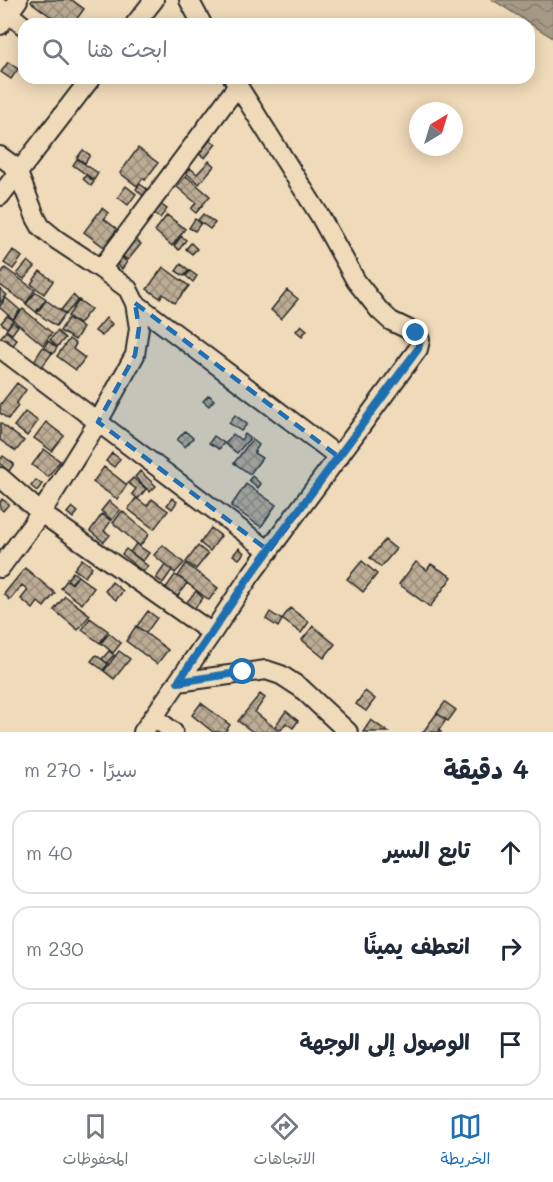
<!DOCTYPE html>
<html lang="ar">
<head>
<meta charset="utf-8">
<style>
	body { margin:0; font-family:Mali,"Playpen Sans Arabic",sans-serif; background:#f2f2f3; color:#1f2937; direction:rtl }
	.compass { position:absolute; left:409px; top:102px; width:54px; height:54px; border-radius:50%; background:#fff; box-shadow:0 3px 15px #0003; rotate:38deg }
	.stop { position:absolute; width:18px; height:18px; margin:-14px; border:4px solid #1f6fb2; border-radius:50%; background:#fff }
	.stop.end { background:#1f6fb2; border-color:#fff; box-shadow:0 2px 6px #0008 }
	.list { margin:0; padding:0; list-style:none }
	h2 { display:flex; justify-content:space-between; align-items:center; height:78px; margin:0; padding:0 24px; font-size:26px }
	h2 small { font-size:20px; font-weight:400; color:#747a83 }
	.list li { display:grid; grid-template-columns:39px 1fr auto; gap:18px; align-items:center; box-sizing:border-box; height:84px; margin:0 12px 12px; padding:0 12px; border:2px solid #e0e1e3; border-radius:18px }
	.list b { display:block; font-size:22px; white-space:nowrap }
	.list em { font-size:20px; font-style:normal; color:#747a83 }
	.icon { flex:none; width:33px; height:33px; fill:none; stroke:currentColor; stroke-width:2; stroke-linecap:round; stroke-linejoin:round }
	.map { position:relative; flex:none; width:553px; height:732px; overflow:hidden; direction:ltr }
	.search { position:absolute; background:#fff; box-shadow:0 3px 15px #0003; left:18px; right:18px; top:18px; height:66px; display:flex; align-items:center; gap:15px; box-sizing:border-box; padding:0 21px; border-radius:18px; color:#747a83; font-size:22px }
	.sheet { height:366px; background:#fff }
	nav { display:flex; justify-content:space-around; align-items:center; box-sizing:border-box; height:84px; border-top:2px solid #e0e1e3; background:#fff; font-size:16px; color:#747a83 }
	nav a { display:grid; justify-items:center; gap:3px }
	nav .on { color:#1f6fb2 }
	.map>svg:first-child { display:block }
	.water { fill:url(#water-waves); stroke:#756e60; stroke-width:1.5 }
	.building { fill:url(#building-cross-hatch); stroke:#2b2b2b; stroke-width:1.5 }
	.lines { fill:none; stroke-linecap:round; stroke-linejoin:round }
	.minor-casing { stroke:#2b2b2b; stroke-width:22 }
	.minor { stroke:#efdab9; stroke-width:18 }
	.route { stroke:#1f6fb2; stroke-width:8 }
	.marked { fill:#1f6fb2; fill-opacity:0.2; stroke:#1f6fb2; stroke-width:4.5; stroke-dasharray:12 8; stroke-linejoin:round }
</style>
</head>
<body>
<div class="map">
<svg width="553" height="732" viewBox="0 0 553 732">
	<defs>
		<pattern id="water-waves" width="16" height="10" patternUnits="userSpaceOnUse" patternTransform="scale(1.5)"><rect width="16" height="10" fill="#a79a84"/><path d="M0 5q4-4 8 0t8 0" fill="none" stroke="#887e6c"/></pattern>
		<pattern id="building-cross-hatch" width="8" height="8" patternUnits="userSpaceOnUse" patternTransform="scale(1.5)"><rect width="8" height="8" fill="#bcac94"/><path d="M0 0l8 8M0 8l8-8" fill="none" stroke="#998c79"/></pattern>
	</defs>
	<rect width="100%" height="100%" fill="#efdab9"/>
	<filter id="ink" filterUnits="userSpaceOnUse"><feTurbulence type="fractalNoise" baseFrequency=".0167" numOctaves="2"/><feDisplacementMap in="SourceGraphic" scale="12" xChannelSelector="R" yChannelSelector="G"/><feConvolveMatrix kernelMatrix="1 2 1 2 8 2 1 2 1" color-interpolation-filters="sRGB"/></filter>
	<g filter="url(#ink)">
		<path class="water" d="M493 0H553V38Z"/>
		<path class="building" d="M32 0H72L84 9 73 24H58L53 20 54 19 31 2Z
			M8 62 18 69 11 79 1 72Z
			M210 140 216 144 205 158 199 154Z
			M138 148 158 163 145 180 143 178 137 186 120 173Z
			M83 150 90 155 85 163 77 158Z
			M77 159 98 173 94 180 73 165Z
			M209 161 214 166 199 184 186 173 190 168 197 174Z
			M86 175 94 182 91 186 83 179Z
			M186 176 210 196 196 213 191 209 196 203 177 187Z
			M140 184 148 190 143 196 136 189Z
			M126 186 136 194 128 205 118 197Z
			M160 204 167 209 160 218 153 213Z
			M102 208 108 213 104 219 117 229 104 247 84 232Z
			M203 214 215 223 210 229 198 220Z
			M167 215 185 229 172 246 155 231Z
			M195 219 201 223 195 231 189 228Z
			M181 236 186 240 179 250 174 246Z
			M134 239 141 244 128 260 121 256Z
			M191 243 197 249 192 254 186 249Z
			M13 250 22 257 13 269 4 263Z
			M121 257 127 262 122 269 116 264Z
			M28 261 35 267 24 279 17 274Z
			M181 264 189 270 184 276 176 271Z
			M163 267 189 286 175 303 163 294 160 298 147 289Z
			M5 268 35 290 26 303 0 285V275Z
			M40 271 53 281 44 294 31 284Z
			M190 271 197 276 193 282 186 276Z
			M0 289 7 295 0 303Z
			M287 290 298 299 281 319 271 310Z
			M36 292 46 299 36 312 26 304Z
			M73 295 78 300 66 314 61 310Z
			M6 298 20 310 13 319 0 308V306Z
			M46 300 65 314 56 326 37 313Z
			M79 300 91 309 79 324 68 316Z
			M23 309 52 333 43 345 13 320Z
			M7 316 13 320 7 328 1 323Z
			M68 318 83 328 75 340 60 331Z
			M106 318 112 324 102 336 95 331Z
			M12 322 18 326 12 334 6 330Z
			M301 325 307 330 302 336 296 331Z
			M6 331 17 340 12 347 0 338Z
			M57 331 65 338 57 347 50 340Z
			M69 339 76 344 73 349 85 358 76 370 57 356Z
			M48 341 57 348 53 354 44 347Z
			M43 347 52 353 42 367 34 361Z
			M17 383 26 390 16 404 18 406 8 419 0 413V405Z
			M209 395 214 400 209 406 203 401Z
			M25 412 38 421 27 436 14 426Z
			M235 415 247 424 241 431 229 423Z
			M46 422 64 436 52 451 34 438Z
			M0 423 24 441 16 451 0 440Z
			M185 431 193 438 185 447 177 440Z
			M233 434 241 440 245 434 250 438 237 453 225 444Z
			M214 436 224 443 219 449 209 443Z
			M252 439 259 445 254 453 262 458 250 474 234 463Z
			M44 449 60 461 48 477 32 465Z
			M112 453 120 459 114 467 106 461Z
			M3 456 14 464 9 471 0 464V460Z
			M104 467 127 485 117 499 93 482Z
			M140 471 156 486 150 492 135 477Z
			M252 476 261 484 258 488 249 480Z
			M133 478 146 489 138 499 132 494 136 489 128 483Z
			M36 480 42 484 37 491 31 486Z
			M246 484 276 505 261 527 231 506Z
			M136 498 147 506 152 499 168 511 154 529 128 509Z
			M172 498 177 502 172 509 167 505Z
			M2 499 9 504 3 511 0 508V502Z
			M109 501 120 510 112 520 101 511Z
			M72 507 78 512 73 518 67 513Z
			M122 511 149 534 140 546 113 523Z
			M102 514 111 521 104 531 110 535 104 542 90 531Z
			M211 528 221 536 210 551 200 543Z
			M385 540 396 549 381 567 370 558Z
			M136 544 149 553 143 561 130 552Z
			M163 545 184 563 175 573 154 555Z
			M198 546 208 554 196 569 186 562Z
			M239 548 244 553 239 559 233 555Z
			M126 549 148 566 143 572 122 554Z
			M82 559 92 567 85 577 74 569Z
			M362 561 377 574 363 592 347 579Z
			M416 562 427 570 431 564 452 577 430 607 399 584Z
			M186 564 218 588 209 600 178 576Z
			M165 565 172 570 163 583 156 578Z
			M25 568 55 593 44 607 38 602 33 609 21 599 28 590 22 585 10 600 4 594Z
			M73 572 78 576 71 583 67 579Z
			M175 575 187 583 177 597 165 589Z
			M78 576 94 588 82 604 61 588 67 580 72 584Z
			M112 582 123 591 116 600 105 591Z
			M196 591 203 598 194 609 186 603Z
			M65 596 90 615 78 630 54 610Z
			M290 608 309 622 301 633 282 619Z
			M148 611 157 618 146 633 137 626Z
			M270 612 282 620 278 627 266 619Z
			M90 618 108 631 100 643 82 630Z
			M136 626 168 650 157 664 126 641Z
			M313 626 335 644 324 658 302 640Z
			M109 633 121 643 113 653 101 643Z
			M109 651 114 655 107 663 102 659Z
			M119 651 130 659 114 679 104 671Z
			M96 655 108 664 103 670 91 661Z
			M365 691 375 699 366 711 356 704Z
			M260 694 265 698 255 712 280 732H253L238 721Z
			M445 702 456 710 448 721 437 713Z
			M201 703 230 725 225 732H213L192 715Z
			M286 711 298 721 293 728 286 723 281 730 275 726Z
			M437 713 446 720 439 730 441 732H423Z
			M371 720 388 732H363Z"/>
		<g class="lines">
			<defs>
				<path id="minor" d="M189 0 202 24
					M0 7 24 26
					M135 24 154 0
					M0 25 18 0
					M0 156 11 164 18 173 36 218 41 227 57 240 101 269 128 289 135 303 139 328 135 355 98 422 41 513 0 568
					M0 196 91 78
					M101 269 238 85
					M135 303 339 457
					M0 348 269 551
					M0 477 41 513 212 633
					M178 682 266 670 281 675 301 688 348 732
					M154 717 173 732
					M143 732 212 633 250 576 418 349 420 340 416 333 391 321 379 310 356 281 320 216 233 78"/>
			</defs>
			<use href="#minor" class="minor-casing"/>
			<use href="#minor" class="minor"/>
		</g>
	</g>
	<g class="lines" filter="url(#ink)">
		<path class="route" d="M243 672 178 682 250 576 418 349 420 340 416 333"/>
	</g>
	<path class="marked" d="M135 303 339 457 269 551 98 422 135 355 139 328Z"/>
</svg>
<svg class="compass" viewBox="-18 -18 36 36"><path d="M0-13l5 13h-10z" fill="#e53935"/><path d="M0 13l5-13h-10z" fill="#747a83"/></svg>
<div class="stop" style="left:243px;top:672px"></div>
<div class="stop end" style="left:416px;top:333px"></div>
<div class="search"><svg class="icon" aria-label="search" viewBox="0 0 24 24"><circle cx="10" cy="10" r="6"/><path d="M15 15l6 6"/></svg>ابحث هنا</div>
</div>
<section class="sheet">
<h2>4 دقيقة<small>سيرًا · 270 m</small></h2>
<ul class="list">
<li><svg class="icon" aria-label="ahead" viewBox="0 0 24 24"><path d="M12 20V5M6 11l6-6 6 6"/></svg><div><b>تابع السير</b></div><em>40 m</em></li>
<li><svg class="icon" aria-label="right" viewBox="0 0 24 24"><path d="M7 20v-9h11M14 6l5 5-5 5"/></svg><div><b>انعطف يمينًا</b></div><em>230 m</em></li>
<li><svg class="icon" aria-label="arrive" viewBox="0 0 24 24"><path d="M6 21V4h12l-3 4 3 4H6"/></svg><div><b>الوصول إلى الوجهة</b></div></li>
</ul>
</section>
<nav>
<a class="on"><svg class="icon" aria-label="map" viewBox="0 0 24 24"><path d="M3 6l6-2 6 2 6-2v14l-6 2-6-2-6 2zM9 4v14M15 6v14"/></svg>الخريطة</a>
<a><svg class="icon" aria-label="directions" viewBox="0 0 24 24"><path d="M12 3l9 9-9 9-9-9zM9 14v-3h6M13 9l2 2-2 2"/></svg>الاتجاهات</a>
<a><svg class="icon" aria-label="saved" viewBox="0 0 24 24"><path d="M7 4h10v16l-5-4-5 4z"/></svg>المحفوظات</a>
</nav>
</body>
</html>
